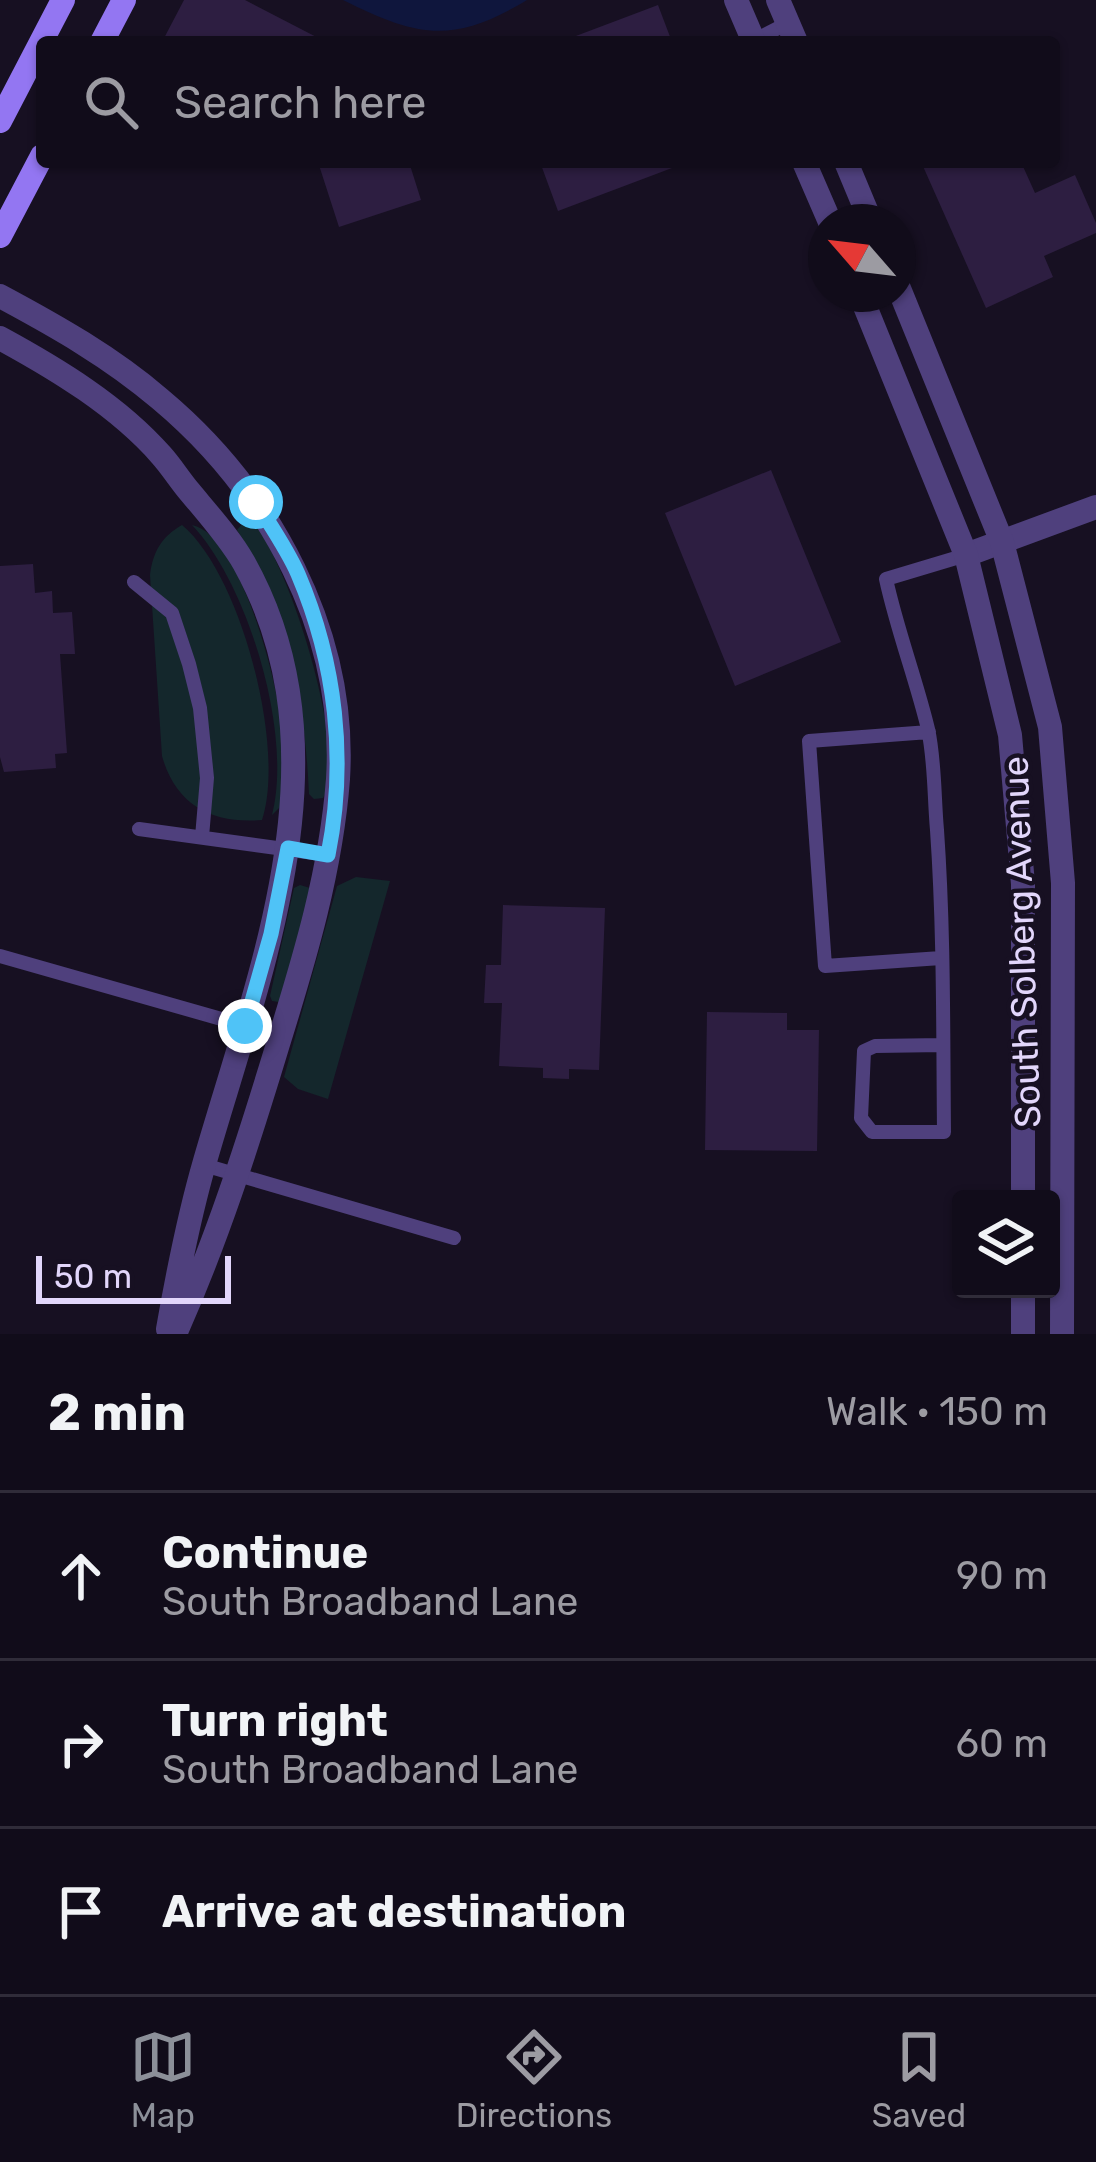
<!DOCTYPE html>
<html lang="en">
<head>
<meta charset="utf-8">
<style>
	body { margin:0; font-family:Rubik,sans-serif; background:#1e1a27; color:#f1f3f6 }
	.controls { position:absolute; right:36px; bottom:36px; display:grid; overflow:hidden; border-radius:12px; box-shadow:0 3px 9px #0004 }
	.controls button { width:108px; height:108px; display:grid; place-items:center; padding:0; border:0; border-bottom:3px solid #302c39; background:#110c1a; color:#f1f3f6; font:60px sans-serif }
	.compass { position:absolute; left:808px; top:204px; width:108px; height:108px; border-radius:50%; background:#110c1a; box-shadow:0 3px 9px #0004; rotate:298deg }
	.scale { position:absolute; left:36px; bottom:30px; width:195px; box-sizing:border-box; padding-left:12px; border:6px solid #e2d6fb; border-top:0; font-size:33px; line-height:42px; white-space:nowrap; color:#e2d6fb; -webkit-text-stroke:9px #171022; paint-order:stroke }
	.stop { position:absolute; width:36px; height:36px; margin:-27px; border:9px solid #4fc3f7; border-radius:50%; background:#fff }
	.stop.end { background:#4fc3f7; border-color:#fff; box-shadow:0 3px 12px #0008 }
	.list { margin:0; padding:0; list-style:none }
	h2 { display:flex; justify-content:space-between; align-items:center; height:156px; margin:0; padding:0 48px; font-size:51px }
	h2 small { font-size:39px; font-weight:400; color:#9c9ba2 }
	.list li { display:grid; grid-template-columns:78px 1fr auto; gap:36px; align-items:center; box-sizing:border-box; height:168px; padding:0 48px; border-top:3px solid #302c39 }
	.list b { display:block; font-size:45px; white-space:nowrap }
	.list p { margin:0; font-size:39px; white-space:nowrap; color:#9c9ba2 }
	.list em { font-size:39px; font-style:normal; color:#9c9ba2 }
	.icon { flex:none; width:66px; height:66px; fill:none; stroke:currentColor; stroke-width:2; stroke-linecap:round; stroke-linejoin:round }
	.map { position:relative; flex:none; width:1096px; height:1334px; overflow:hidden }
	.search { position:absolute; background:#110c1a; box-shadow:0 3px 9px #0004; left:36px; right:36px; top:36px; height:132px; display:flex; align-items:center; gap:30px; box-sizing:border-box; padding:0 42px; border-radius:12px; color:#9c9ba2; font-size:45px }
	.sheet { height:660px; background:#110c1a }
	nav { display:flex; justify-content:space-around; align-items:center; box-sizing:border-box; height:168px; border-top:3px solid #302c39; background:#110c1a; font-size:33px; color:#9c9ba2 }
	nav a { display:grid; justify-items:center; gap:6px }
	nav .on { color:#8c9099 }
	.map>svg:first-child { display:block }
	.green { fill:#14272c }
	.water { fill:#0f163d }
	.building { fill:#2d1e41 }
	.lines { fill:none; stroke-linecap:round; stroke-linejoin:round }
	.service { stroke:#4f407d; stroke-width:14 }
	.minor { stroke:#4f407d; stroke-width:24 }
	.tertiary { stroke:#4f407d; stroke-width:24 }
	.secondary { stroke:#9376f2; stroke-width:24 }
	.route { stroke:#4fc3f7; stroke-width:15 }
	.labels { text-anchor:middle; stroke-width:9; stroke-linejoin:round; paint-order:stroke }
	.street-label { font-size:36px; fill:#e2d6fb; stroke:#171022 }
</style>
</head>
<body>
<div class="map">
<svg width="1096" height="1334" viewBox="0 0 1096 1334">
	<rect width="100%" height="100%" fill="#171022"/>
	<path class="green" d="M248 517C287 552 350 755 323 798L314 799 309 794C304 692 289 620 237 530Z
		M182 525C241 574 286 748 262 820 213 824 176 806 162 756L150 575C153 552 161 537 182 525Z
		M192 525C240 535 276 678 281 722 284 750 281 779 281 806L272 815C293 734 248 584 192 525Z
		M356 877 390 881 328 1099 298 1089 284 1077 337 886Z
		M300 885 310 888 312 893 279 1002 272 1001 270 996 294 888Z"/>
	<path class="water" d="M343 0H527C453 45 417 37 343 0Z"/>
	<path class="building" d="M184 0H245L326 42H162Z
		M658 5 672 42H560Z
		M318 162H409L421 200 339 227Z
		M540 162H670L672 168 558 211Z
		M926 162H1021L1035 193 1075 175 1096 223V233L1044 256 1053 277 986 308 922 164Z
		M771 470 841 642 735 686 665 513Z
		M33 564 35 593 52 591 53 613 72 612 75 654H60L67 753 55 754 56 768 4 772 0 757V566Z
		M503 905 605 908 599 1070 569 1069V1079L543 1078V1068L499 1066 502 1003H484L486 965H501Z
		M707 1012 787 1013V1030H819L817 1151 705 1150Z"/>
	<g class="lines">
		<path class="service" d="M753 41 788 23
			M134 582 172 613 189 664 200 708 207 778 202 837
			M929 732 809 741 825 966 941 958
			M139 829 328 855
			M0 956 246 1026
			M943 1045 875 1046 864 1051 861 1118 872 1132H944C943 1031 944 930 937 830 934 797 935 761 928 729 916 679 897 630 886 579L966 555
			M204 1165 454 1238"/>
		<path class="minor" d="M0 296C56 326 111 357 160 399 270 491 347 633 338 779 331 871 305 957 278 1044 248 1143 217 1240 175 1334
			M0 338C57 369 118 406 161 455 171 466 179 479 189 491 208 514 229 537 244 563 350 753 260 970 205 1161 189 1216 178 1272 168 1329
			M966 555 1096 507"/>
		<path class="tertiary" d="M736 0 754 42
			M778 0 796 42
			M804 162 830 222
			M846 162 871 222
			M898 286 1002 542 1050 727 1063 883 1062 1334
			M860 294 966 555 1010 735 1023 884V1199
			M1023 1289V1334"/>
		<path class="secondary" d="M102 42 124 0
			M0 121 63 0
			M0 236 42 156"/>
	</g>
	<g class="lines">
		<path class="route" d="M245 1026 271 934 288 848 328 855C347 760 336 663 298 574 287 549 270 525 256 502"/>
	</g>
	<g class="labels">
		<g class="street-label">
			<text transform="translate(1021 942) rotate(-92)" y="13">South Solberg Avenue</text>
		</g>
	</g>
</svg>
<div class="controls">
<button><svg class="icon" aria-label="layers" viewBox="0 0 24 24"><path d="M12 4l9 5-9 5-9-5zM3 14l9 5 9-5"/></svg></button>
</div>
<svg class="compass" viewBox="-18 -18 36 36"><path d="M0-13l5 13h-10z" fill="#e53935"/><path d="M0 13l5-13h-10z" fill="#9c9ba2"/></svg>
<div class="scale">50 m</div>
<div class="stop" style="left:256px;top:502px"></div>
<div class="stop end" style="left:245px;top:1026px"></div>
<div class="search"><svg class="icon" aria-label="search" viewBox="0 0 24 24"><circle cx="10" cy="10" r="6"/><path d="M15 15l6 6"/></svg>Search here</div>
</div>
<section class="sheet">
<h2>2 min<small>Walk · 150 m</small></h2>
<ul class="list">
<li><svg class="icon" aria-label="ahead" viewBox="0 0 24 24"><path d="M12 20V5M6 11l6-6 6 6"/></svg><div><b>Continue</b><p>South Broadband Lane</p></div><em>90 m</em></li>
<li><svg class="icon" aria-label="right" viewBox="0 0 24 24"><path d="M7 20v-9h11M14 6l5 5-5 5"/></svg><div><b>Turn right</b><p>South Broadband Lane</p></div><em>60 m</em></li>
<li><svg class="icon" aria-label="arrive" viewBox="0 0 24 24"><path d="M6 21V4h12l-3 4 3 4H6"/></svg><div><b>Arrive at destination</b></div></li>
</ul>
</section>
<nav>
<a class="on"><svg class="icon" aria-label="map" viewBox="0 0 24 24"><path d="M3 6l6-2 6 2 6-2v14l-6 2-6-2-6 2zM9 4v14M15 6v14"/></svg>Map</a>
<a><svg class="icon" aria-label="directions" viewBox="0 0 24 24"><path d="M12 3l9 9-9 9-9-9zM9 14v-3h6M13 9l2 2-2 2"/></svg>Directions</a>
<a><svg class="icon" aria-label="saved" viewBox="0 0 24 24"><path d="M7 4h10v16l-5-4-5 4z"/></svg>Saved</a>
</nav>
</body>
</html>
